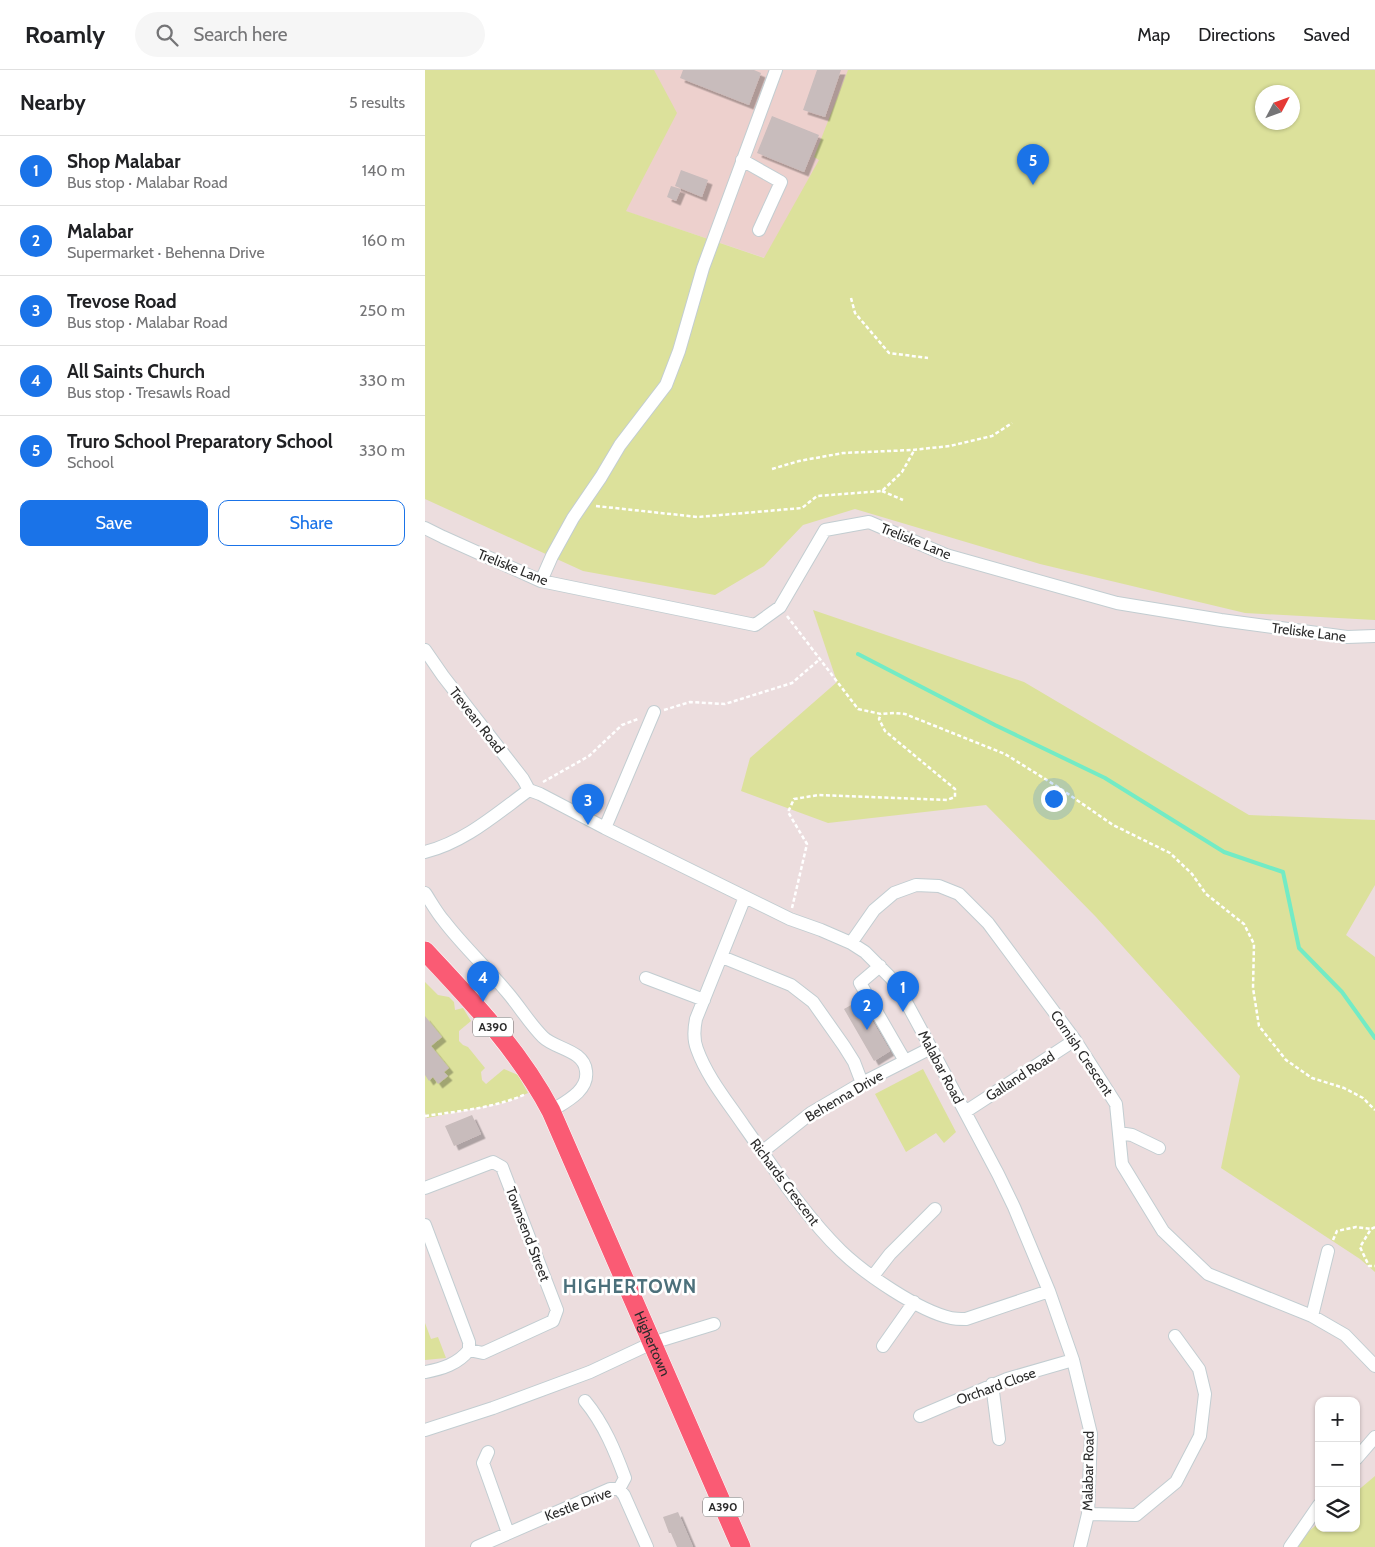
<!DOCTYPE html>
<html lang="en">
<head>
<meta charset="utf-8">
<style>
	body { margin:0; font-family:Cabin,sans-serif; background:#f6f6f6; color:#202124 }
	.controls { position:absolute; right:15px; bottom:15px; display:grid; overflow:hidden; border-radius:10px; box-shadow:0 1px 4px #0004 }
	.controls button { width:45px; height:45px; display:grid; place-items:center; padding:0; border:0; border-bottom:1px solid #e0e0e0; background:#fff; color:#202124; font:25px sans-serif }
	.compass { position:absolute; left:830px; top:15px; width:45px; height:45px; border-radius:50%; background:#fff; box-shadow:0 1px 4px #0004; rotate:49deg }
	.you { position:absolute; left:628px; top:728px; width:18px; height:18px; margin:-12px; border:4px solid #fff; border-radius:50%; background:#1a73e8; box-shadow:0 0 0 8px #1a73e833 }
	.badge { display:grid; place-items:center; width:32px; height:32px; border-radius:50%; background:#1a73e8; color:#fff; font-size:16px; font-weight:700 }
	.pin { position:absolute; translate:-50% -41px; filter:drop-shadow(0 1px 2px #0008) }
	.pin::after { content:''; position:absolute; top:26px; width:18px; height:15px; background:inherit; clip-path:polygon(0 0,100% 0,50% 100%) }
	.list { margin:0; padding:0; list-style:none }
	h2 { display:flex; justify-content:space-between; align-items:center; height:65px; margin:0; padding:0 20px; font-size:21px }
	h2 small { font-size:16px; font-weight:400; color:#757577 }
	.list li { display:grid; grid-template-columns:32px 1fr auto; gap:15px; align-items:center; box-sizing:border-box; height:70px; padding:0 20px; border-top:1px solid #e0e0e0 }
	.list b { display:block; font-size:19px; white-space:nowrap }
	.list p { margin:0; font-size:16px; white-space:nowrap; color:#757577 }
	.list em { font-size:16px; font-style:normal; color:#757577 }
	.actions { display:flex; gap:10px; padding:15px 20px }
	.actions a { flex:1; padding:11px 0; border:1px solid #1a73e8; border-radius:10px; text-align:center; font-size:18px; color:#1a73e8 }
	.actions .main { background:#1a73e8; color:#fff }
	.icon { flex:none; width:28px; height:28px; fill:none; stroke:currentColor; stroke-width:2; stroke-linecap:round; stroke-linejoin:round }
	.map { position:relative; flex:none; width:950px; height:1477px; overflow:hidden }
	header { display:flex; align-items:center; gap:30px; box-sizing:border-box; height:70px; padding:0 25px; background:#fff; border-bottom:1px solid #e0e0e0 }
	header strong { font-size:24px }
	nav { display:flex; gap:28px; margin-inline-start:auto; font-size:18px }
	.search { width:350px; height:45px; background:#f6f6f6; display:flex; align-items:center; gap:12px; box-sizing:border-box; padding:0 18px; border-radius:28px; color:#757577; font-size:19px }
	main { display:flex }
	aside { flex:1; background:#fff }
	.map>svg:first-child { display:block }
	.education { fill:#edd0cd }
	.green { fill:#dce19b; fill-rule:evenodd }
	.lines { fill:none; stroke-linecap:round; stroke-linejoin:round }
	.stream { stroke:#73ebc5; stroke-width:4 }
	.building { fill:#c8bcbc; filter:url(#shadow) }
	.minor-casing { stroke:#c2cdd1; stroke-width:14 }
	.highway-casing { stroke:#fff; stroke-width:20 }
	.path { stroke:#fff; stroke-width:2.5; stroke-dasharray:4 2.5; stroke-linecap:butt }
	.minor { stroke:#fff; stroke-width:12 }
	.highway { stroke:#fa5b74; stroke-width:19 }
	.labels { text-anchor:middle; stroke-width:5; stroke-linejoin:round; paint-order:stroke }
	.shield { fill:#fff; stroke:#6b6b6b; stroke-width:1 }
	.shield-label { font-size:12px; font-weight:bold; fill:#2b2b2b }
	.street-label { font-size:14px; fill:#2b2b2b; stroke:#fff }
	.district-label { font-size:19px; font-weight:bold; letter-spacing:1px; fill:#4c707b; stroke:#fff }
</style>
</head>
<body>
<header>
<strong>Roamly</strong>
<div class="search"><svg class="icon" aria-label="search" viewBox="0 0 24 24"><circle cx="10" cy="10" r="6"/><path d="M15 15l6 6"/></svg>Search here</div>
<nav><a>Map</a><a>Directions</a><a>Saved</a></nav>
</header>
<main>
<aside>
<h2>Nearby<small>5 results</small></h2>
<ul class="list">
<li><span class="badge">1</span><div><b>Shop Malabar</b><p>Bus stop · Malabar Road</p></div><em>140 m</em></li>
<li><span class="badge">2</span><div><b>Malabar</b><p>Supermarket · Behenna Drive</p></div><em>160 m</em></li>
<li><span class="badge">3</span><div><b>Trevose Road</b><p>Bus stop · Malabar Road</p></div><em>250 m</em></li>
<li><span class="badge">4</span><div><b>All Saints Church</b><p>Bus stop · Tresawls Road</p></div><em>330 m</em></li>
<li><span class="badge">5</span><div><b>Truro School Preparatory School</b><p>School</p></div><em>330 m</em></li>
</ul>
<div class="actions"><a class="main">Save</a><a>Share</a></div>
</aside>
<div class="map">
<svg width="950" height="1477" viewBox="0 0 950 1477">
	<defs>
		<filter id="shadow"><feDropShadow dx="4.5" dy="4.5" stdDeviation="0" flood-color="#0004"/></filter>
	</defs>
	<rect width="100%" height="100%" fill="#ecddde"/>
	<path class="education" d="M226 0H638L349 191 200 141Z"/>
	<path class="green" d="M0 0H229L252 43 201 141 339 188 394 90 389 87 423 0H950V550L820 543 615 494 430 439 378 455 339 496 290 525 158 501 0 429ZM838 22H868V52H838Z
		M388 540 599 612 824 745 950 750V815L921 865 950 887V1202L935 1189 796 1098 815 1006 671 847 561 735 403 753 316 721 325 688 412 612Z
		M0 912 13 925 24 927 29 932 30 940 38 938 46 951 34 961V971L38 975 43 977 60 998 56 1002 57 1010 61 1014 79 999 93 1005 103 1023 82 1032 2 1048 0 1042Z
		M498 999 531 1062 519 1073 511 1063 481 1082 450 1024Z
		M0 1253 6 1269 13 1267 21 1288 0 1290Z
		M950 1406V1477H864L894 1453V1458H931V1422Z"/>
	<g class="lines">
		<path class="stream" d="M433 584 570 655 680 708 799 782 858 802 874 878 917 922 950 968"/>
	</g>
	<path class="building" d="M258 0H329L336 3 324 35 255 8Z
		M392 0H416L400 47 378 40Z
		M347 46 394 65 379 102 332 83Z
		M256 100 283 110 277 127 250 116Z
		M246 116 256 119 251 131 242 127Z
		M435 930 465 981 449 991 419 939Z
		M0 946 17 967 6 976 24 998 19 1002 23 1006 13 1014 8 1007 4 1011 0 1005Z
		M47 1045 56 1064 29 1076 20 1056Z
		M253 1442 268 1477H252L246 1463H244L238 1447Z"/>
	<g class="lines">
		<defs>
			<path id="minor" d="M317 90 356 112 334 160
				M0 458 18 467 116 511 330 555 355 537 400 460 444 452 521 485 692 533 796 550 922 567 950 566
				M116 511 127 486 148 448 176 407 195 375 241 315 254 281 278 198 351 0
				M0 580 18 606 98 709 104 720
				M104 720 115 724 180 758 365 849 396 860 426 873 440 882 466 908 479 928 506 978 573 1104 589 1137 624 1221 648 1290 666 1364 663 1444 655 1477
				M180 758 229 642
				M0 782C40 772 71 744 104 720
				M0 823C6 832 12 843 19 851 38 876 62 898 82 922 95 937 104 953 118 967 130 979 159 980 161 1001 164 1021 140 1032 126 1041
				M320 827 271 949C269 959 268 969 272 979 282 1007 302 1031 319 1056 348 1097 380 1146 416 1181 440 1204 494 1241 526 1248 530 1249 536 1249 541 1249L624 1221
				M426 873 449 840 469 823 491 815 514 816 534 824 563 853 650 970 691 1034 697 1094 738 1161 783 1204 887 1246 920 1265 950 1296
				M297 887 366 915 388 932 419 976 429 992 437 1013
				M455 896 435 913 480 991
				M221 908 279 930
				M540 1042 650 970
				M694 1063 707 1065 734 1078
				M337 1082 386 1043 437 1013 506 978
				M0 1118 68 1092 77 1097 132 1240 128 1251 58 1283 44 1280
				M0 1155 44 1272V1280C33 1294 17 1299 0 1302
				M448 1206 465 1184 510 1139
				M887 1246 903 1181
				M458 1276 489 1232
				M567 1314 574 1369
				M160 1331C179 1354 190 1381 200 1408L194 1419
				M495 1346 582 1309 648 1290
				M0 1360 68 1338 165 1302 227 1273 289 1254
				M63 1382 58 1393 83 1463
				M931 1389 950 1367
				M663 1444 711 1445 751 1412 775 1366 780 1324 774 1299 750 1266
				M52 1477 185 1419H194L199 1425 222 1477
				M865 1477 894 1435"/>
			<g id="highway">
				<path id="s1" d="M0 881C46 930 94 980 126 1041L316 1477"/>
			</g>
		</defs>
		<use href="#minor" class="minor-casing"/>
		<use href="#highway" class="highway-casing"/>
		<path class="path" d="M426 228 430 243 464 283 503 288
			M347 399 374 391 418 383 487 380 525 376 567 366 587 353
			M457 421 478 430
			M171 436 273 447 377 438 392 426 457 421 477 402 490 379
			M362 546 433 639 456 644 469 643 480 644 580 684 633 717 688 755 745 783 767 804 781 824 819 854 829 874 828 918 834 956 861 990 887 1008 919 1018 938 1028 950 1040
			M239 640 265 632 300 634 367 613 395 589
			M118 712 164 686 197 655 213 649
			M367 838 382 774 363 742 369 729 394 725 522 730 530 727V719L460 661 454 649 456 644
			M0 1046C35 1041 69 1038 101 1024
			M950 1157 946 1159 935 1177 944 1196H950
			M908 1170 912 1161 931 1157 946 1159"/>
		<use href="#minor" class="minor"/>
		<use href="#highway" class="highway"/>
	</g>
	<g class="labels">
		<g class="shield">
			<rect x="48" y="947.5" width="40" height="19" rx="4"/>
			<rect x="278" y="1427.5" width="40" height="19" rx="4"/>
		</g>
		<g class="shield-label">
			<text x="68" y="961">A390</text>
			<text x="298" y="1441">A390</text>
		</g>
		<g class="street-label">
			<text transform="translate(491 471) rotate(22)" y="5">Treliske Lane</text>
			<text transform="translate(88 497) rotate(22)" y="5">Treliske Lane</text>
			<text transform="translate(884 562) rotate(7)" y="5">Treliske Lane</text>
			<text transform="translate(52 650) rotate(52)" y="5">Trevean Road</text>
			<text transform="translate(657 983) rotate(56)" y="5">Cornish Crescent</text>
			<text transform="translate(516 997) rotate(62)" y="5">Malabar Road</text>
			<text transform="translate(595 1006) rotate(-33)" y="5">Galland Road</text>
			<text transform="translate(419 1026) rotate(-30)" y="5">Behenna Drive</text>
			<text transform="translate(360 1112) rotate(53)" y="5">Richards Crescent</text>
			<text transform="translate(103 1164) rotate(69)" y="5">Townsend Street</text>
			<text dy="5" stroke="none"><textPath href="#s1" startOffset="458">Highertown</textPath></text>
			<text transform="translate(571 1316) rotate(-20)" y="5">Orchard Close</text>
			<text transform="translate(663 1401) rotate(-89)" y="5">Malabar Road</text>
			<text transform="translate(153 1434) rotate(-21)" y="5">Kestle Drive</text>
		</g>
		<g class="district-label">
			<text x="205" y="1223">HIGHERTOWN</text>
		</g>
	</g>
</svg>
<div class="controls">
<button>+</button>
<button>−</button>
<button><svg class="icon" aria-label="layers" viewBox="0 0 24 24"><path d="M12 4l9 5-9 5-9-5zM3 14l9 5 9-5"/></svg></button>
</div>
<svg class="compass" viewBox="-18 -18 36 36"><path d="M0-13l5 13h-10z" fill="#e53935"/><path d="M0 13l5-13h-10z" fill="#757577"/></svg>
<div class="you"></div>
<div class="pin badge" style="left:478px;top:942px">1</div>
<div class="pin badge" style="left:442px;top:960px">2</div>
<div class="pin badge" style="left:163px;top:755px">3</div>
<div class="pin badge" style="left:58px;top:932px">4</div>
<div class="pin badge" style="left:608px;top:115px">5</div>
</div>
</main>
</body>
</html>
